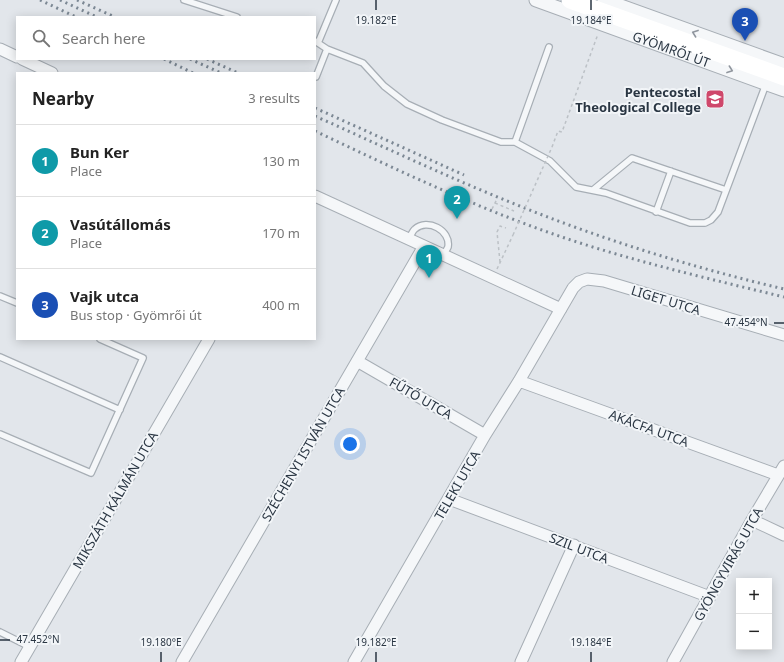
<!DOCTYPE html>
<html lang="en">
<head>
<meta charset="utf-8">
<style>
	body { margin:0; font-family:"Noto Sans",sans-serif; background:#f6f6f6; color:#222 }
	.controls { position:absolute; right:12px; bottom:12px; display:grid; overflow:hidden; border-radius:0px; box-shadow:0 2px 10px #0003 }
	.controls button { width:36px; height:36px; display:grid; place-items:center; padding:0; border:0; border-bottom:1px solid #e0e0e0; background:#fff; color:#222; font:20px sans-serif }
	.you { position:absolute; left:350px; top:444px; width:14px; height:14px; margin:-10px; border:3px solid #fff; border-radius:50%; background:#1a73e8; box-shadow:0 0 0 6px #1a73e833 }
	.badge { display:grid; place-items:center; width:26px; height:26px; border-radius:50%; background:#cf486b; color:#fff; font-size:13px; font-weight:700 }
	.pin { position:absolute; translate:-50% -33px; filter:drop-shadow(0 1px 2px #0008) }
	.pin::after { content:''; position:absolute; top:21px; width:14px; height:12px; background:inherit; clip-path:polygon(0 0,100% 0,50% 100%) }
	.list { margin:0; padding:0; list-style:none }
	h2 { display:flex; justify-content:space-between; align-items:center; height:52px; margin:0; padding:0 16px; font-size:17px }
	h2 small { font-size:13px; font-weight:400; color:#767676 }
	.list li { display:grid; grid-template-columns:26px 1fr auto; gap:12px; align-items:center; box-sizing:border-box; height:72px; padding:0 16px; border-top:1px solid #e0e0e0 }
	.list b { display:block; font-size:15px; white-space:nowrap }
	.list p { margin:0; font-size:13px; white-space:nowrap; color:#767676 }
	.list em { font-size:13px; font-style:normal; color:#767676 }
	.icon { flex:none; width:22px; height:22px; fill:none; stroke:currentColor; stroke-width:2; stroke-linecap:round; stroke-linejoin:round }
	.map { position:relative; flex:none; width:784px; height:662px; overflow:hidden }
	.search { position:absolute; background:#fff; box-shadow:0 2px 10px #0003; left:16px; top:16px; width:300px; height:44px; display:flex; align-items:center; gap:10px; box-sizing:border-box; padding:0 14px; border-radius:0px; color:#767676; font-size:15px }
	.panel { position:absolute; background:#fff; box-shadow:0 2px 10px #0003; left:16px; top:72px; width:300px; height:268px; border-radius:0px }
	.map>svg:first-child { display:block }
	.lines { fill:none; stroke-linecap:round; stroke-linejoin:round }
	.service-casing { stroke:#a7aeb5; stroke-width:8 }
	.minor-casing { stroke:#a7aeb5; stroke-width:13 }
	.tertiary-casing { stroke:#a7aeb5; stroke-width:15 }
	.primary-casing { stroke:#a1acb6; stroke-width:19 }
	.path { stroke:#bcc1c6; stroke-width:1.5; stroke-dasharray:3 3; stroke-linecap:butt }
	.service { stroke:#f5f7f9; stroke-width:5.5 }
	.minor { stroke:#f5f7f9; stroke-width:11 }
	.tertiary { stroke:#f5f7f9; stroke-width:13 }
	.primary { stroke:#fff; stroke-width:17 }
	.rail { stroke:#7c8894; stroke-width:3; stroke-dasharray:2 4; stroke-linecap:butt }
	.path-bridge { stroke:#bcc1c6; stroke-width:1.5; stroke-dasharray:3 3; stroke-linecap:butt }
	.oneway { stroke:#90969e }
	.ticks { fill:none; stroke:#2a3643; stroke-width:1.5 }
	.labels { text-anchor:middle; stroke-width:4; stroke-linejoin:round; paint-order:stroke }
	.street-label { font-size:13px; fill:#2a3643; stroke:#f2f5f8 }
	.poi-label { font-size:13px; font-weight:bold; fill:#2a3643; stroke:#f2f5f8; text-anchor:end }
	.ticks-label { font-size:10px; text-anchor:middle; fill:#2a3643; stroke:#f2f5f8; stroke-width:4; stroke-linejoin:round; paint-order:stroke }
</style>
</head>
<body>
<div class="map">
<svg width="784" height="662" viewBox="0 0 784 662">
	<rect width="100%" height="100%" fill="#e2e6eb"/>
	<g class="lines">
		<defs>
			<path id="service" d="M184 0 237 17
				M315 41 327 49 363 63 384 86 407 104 442 120 501 142H515L550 161 576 187 606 193 690 223H705L711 220 718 212 766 84
				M318 43 336 0
				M315 77H316L327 49
				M515 142 549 47
				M593 190 632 158 726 190
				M656 212 671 171
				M409 239C411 236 412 231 415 229 427 218 451 230 448 247 447 249 445 253 443 255
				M0 296 17 303
				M0 357 120 410
				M0 434 91 473 143 358 100 339
				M0 632 30 647"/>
			<path id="minor" d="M0 49 17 57
				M22 59 52 73
				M315 196 561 309
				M357 361 485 435
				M519 381 778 475
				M449 499 710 597
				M752 520 784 535
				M21 662 209 339
				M182 662 424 246
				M354 662 485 435 519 381 573 288 579 282 587 279 604 281 784 335
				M521 662 574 545
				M673 662 752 520 784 466"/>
			<g id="tertiary">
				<path id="s1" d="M536 0 784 90"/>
				<path d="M604 0 784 65"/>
			</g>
			<path id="primary" d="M570 0 784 77"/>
		</defs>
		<use href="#service" class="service-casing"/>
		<use href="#minor" class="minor-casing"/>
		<use href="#tertiary" class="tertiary-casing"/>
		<use href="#primary" class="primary-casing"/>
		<path class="path" d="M552 147 558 131 562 132 598 34
			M495 203 514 211
			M492 209 497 199
			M500 262 497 232 500 226 506 228
			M497 269 513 235"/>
		<use href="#service" class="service"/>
		<use href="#minor" class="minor"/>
		<use href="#tertiary" class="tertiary"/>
		<use href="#primary" class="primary"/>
		<path class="rail" d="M40 0 76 17
			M60 0 97 17
			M77 0 115 17
			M164 59 193 73
			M190 59 221 73
			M207 59 238 73
			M315 108 464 175
			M315 116C384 147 452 179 522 207 607 241 695 268 784 289
			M315 131C389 166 462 201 539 229 619 258 702 277 784 297"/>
		<path class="path-bridge" d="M513 235 552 147"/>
	</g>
	<defs><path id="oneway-chevron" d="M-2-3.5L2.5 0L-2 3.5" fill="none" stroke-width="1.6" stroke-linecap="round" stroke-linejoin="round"/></defs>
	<g class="oneway">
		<use href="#oneway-chevron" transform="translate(695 33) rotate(-160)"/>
		<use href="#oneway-chevron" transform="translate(730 70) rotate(20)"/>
	</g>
	<path class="ticks" d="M376 0V10M591 0V10M774 323H784M0 640H10M161 652V662M376 652V662M591 652V662"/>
	<defs>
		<symbol id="university-square" viewBox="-11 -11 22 22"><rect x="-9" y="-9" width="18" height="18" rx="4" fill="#cf486b" stroke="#f2f5f8"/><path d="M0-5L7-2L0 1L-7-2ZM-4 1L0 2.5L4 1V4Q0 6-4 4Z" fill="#fff"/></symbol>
	</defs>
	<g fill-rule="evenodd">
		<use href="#university-square" x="704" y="88" width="22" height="22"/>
	</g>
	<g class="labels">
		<g class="street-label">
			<text dy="5" stroke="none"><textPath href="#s1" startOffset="144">GYÖMRŐI ÚT</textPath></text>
			<text transform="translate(666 300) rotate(17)" y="5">LIGET UTCA</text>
			<text transform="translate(421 398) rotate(30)" y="5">FŰTŐ UTCA</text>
			<text transform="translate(649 428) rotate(20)" y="5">AKÁCFA UTCA</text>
			<text transform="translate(303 454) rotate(-60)" y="5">SZÉCHENYI ISTVÁN UTCA</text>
			<text transform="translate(457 485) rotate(-60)" y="5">TELEKI UTCA</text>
			<text transform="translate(115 500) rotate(-60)" y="5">MIKSZÁTH KÁLMÁN UTCA</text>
			<text transform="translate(579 548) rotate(21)" y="5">SZIL UTCA</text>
			<text transform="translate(728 564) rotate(-61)" y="5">GYÖNGYVIRÁG UTCA</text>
		</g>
		<g class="poi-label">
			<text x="701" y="97">Pentecostal<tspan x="701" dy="15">Theological College</tspan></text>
		</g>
	</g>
	<g class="ticks-label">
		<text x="376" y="24">19.182°E</text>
		<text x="591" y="24">19.184°E</text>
		<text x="746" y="326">47.454°N</text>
		<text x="38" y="643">47.452°N</text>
		<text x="161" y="646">19.180°E</text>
		<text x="376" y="646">19.182°E</text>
		<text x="591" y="646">19.184°E</text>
	</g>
</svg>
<div class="controls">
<button>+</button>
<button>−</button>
</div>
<div class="you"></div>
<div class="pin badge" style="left:429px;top:278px;background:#0f9aa8">1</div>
<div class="pin badge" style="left:457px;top:219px;background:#0f9aa8">2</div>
<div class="pin badge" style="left:745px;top:41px;background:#1a4fb4">3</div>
<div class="search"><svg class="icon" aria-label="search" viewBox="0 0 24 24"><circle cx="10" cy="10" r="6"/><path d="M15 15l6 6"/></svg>Search here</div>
<section class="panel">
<h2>Nearby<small>3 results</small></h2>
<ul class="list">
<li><span class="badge" style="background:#0f9aa8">1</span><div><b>Bun Ker</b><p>Place</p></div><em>130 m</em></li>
<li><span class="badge" style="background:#0f9aa8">2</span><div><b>Vasútállomás</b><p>Place</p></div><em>170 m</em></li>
<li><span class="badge" style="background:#1a4fb4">3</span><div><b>Vajk utca</b><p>Bus stop · Gyömrői út</p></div><em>400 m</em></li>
</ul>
</section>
</div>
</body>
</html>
